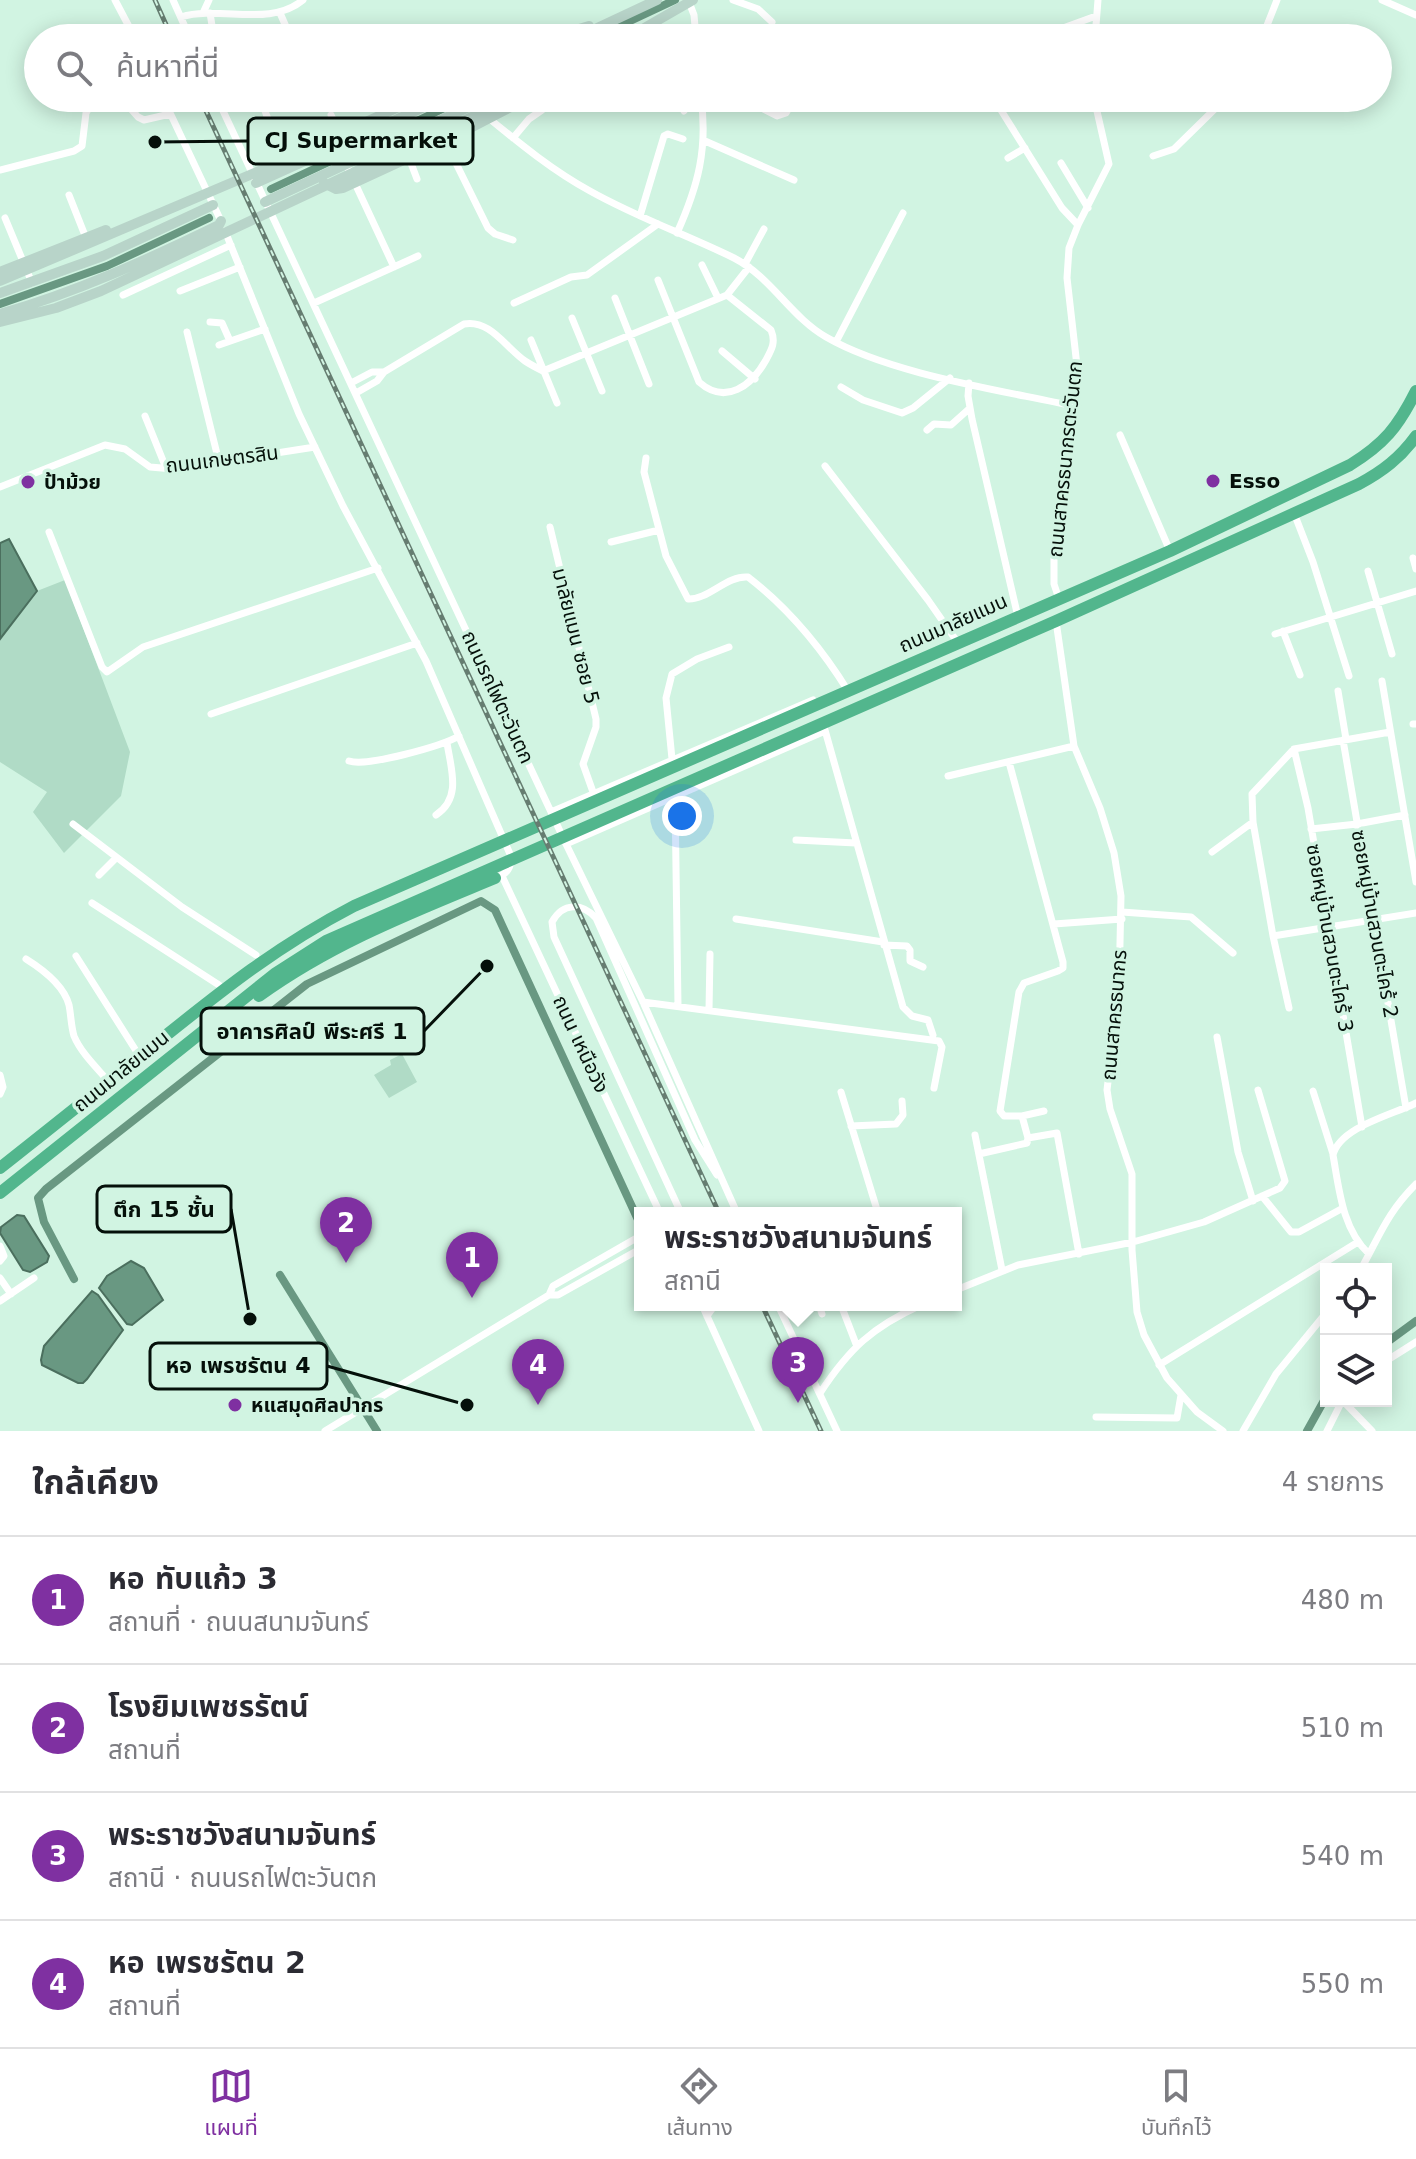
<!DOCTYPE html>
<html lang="th">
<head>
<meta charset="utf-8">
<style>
	body { margin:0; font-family:"DejaVu Sans","Noto Sans Thai",sans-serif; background:#f2f2f3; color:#2b2b33 }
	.controls { position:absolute; right:24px; bottom:24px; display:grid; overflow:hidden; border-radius:0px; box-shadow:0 4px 20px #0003 }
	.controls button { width:72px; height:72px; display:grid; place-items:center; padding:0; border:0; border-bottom:2px solid #e1e1e2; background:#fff; color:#2b2b33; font:40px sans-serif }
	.you { position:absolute; left:682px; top:816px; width:28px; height:28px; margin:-20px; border:6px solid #fff; border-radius:50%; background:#1a73e8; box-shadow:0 0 0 12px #1a73e833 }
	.badge { display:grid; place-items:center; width:52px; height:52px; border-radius:50%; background:#7f30a1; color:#fff; font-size:26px; font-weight:700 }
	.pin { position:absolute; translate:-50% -66px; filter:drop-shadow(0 2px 4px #0008) }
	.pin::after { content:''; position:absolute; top:42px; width:28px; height:24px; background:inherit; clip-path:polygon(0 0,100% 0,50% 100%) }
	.popup { position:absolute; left:634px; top:1207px; width:328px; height:104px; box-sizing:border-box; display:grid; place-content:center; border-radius:0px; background:#fff; filter:drop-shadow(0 2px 6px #0005); font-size:26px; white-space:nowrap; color:#7c7c81 }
	.popup b { font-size:30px; color:#2b2b33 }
	.popup::after { content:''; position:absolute; left:50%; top:100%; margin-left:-16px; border:16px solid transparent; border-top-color:#fff }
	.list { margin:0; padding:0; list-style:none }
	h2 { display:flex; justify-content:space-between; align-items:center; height:104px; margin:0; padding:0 32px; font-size:34px }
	h2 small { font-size:26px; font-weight:400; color:#7c7c81 }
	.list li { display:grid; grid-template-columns:52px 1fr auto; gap:24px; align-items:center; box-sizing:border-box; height:128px; padding:0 32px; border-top:2px solid #e1e1e2 }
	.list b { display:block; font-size:30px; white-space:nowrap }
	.list p { margin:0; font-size:26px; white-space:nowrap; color:#7c7c81 }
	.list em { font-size:26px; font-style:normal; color:#7c7c81 }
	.icon { flex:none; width:44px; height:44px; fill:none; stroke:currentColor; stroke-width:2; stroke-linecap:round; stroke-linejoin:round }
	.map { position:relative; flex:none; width:1416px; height:1431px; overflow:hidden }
	.search { position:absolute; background:#fff; box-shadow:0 4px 20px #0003; left:24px; right:24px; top:24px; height:88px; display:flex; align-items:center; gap:20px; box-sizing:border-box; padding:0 28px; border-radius:44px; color:#7c7c81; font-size:30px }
	.sheet { height:616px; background:#fff }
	nav { display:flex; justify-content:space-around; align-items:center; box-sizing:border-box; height:112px; border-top:2px solid #e1e1e2; background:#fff; font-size:22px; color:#7c7c81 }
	nav a { display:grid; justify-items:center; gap:4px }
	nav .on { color:#7f30a1 }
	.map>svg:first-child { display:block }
	.green { fill:#b0dbc6 }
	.water { fill:#699882; stroke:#4b6f5e; stroke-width:2 }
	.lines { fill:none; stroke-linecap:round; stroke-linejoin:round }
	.canal { stroke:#699882; stroke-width:8 }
	.street { stroke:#fff; stroke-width:7 }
	.secondary { stroke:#b8d4c9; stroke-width:10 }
	.highway { stroke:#52b68d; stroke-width:12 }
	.rail-casing { stroke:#667d71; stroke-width:5 }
	.rail { stroke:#d1f4e2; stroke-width:2; stroke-dasharray:6; stroke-linecap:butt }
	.poi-dot { fill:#7f30a1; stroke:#d1f4e2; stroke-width:3 }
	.labels { text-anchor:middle; stroke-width:7; stroke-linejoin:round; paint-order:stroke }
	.street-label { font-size:20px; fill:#05100a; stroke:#d1f4e2 }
	.poi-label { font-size:20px; font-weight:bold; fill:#05100a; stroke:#d1f4e2; text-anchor:start }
	.leader { fill:none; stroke:#05100a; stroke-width:3 }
	.callout-dot { fill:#05100a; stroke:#d1f4e2; stroke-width:3 }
	.callout { fill:#d1f4e2; stroke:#05100a; stroke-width:3 }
	.callout-label { font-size:22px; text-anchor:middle; font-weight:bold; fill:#05100a }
</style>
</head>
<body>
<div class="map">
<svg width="1416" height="1431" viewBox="0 0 1416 1431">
	<rect width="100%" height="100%" fill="#d1f4e2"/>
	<path class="green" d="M65 580 130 752 121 796 64 853 33 812 47 792 0 762V639L37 591Z
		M402 1054 417 1082 389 1098 374 1075 391 1065 390 1060Z"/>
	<path class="water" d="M9 539 37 591 0 639V543Z
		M17 1215 24 1216 49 1256 47 1262 30 1272 23 1270 0 1233 1 1227Z
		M131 1261 144 1268 163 1300 132 1325 127 1324 99 1288 107 1276Z
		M92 1291 98 1295 123 1330 87 1379 83 1383H78L42 1365 41 1360 44 1346Z"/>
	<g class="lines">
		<path class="canal" d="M594 38 675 0
			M271 189 466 98
			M0 304 107 266 209 218
			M280 1275 377 1431
			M74 1279 44 1222 38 1198 46 1189 307 984 481 901 495 910 640 1224
			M1386 1343 1416 1321
			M1307 1431 1326 1397"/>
		<path class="street" d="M115 0 135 38
			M173 0 190 38
			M733 0 758 9 772 22
			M1382 0 1416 15
			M689 2 694 15 696 38
			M203 13 209 0
			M210 13 214 38
			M280 13 291 38
			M181 17C220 5 269 28 303 0
			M1052 32 1096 16
			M1095 38 1098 0
			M1262 38 1277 0
			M121 98 138 117 144 120 170 114
			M163 98 221 221
			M217 98 566 844 643 1002 737 1213
			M260 98C268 119 277 137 271 160
			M677 98 684 111
			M742 98 777 116 786 113 790 106
			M1006 98 1000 102 999 107 1062 208 1078 225
			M331 115 340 135
			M486 116C519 143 553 171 590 191 636 217 687 235 734 258 771 277 791 317 826 337 890 374 1000 390 1073 406
			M513 138 529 119 542 110
			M445 141 488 228 495 234 513 240
			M705 141 794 180
			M1153 156 1174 149 1226 98
			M409 158 417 179
			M1008 158 1025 148
			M1061 163 1088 208
			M346 164 394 267
			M0 170 74 151 82 146 86 113 95 98
			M69 195 86 238
			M640 216 664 136 668 134 683 139
			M5 218 32 283
			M225 231 299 414 343 506 426 661 510 854C513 867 507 875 494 878
			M677 233C698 186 708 149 701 98
			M745 264 764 229
			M702 265 718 298
			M658 280 699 382C726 406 752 385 766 360 772 349 776 342 771 330L727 295
			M180 291 240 267
			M123 295 231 245
			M615 298 649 384
			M314 303 418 256
			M514 303 571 277 587 275 658 224
			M572 318 602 391
			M210 322 222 323 230 341
			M187 332 219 462
			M531 340 557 403
			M836 342 903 213
			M219 345 265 329
			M722 351 755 379
			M351 383 372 372H384
			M969 383 968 396 972 419 1018 617
			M841 387 863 400 902 413 913 408 950 378
			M356 393 377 381 384 372 464 324C490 319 506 348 525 361 531 365 537 368 543 371L727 295 749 267
			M145 416 166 468
			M927 430 934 424 951 425 970 408
			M1120 435 1170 551
			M646 458 644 472 666 556 688 599C708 600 727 575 748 577 788 608 822 649 848 691
			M825 466 928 600 958 643
			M0 487 105 445 125 449 150 467 173 469 315 447
			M1294 513 1313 562 1349 676
			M550 527 596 719V727L583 764 593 792
			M49 532 102 667 107 672 143 647 378 568
			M611 542 659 530
			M1413 558 1416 569
			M1368 571 1392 654
			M1059 599 1054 584V554L1064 493 1077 366 1067 278 1069 248 1078 225 1109 164 1094 98
			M1056 621 1074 746 1100 808 1114 853 1121 896 1119 990 1107 1090 1110 1109 1132 1174V1250L1137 1312 1144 1335 1167 1378 1197 1412 1223 1431
			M1283 631 1300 675
			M1275 634 1416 591
			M1382 681 1416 882
			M1338 691 1346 739
			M211 714 417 643
			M823 723 903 1007 912 1016 928 1020 933 1035
			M1413 724H1416
			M1343 740 1406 1108
			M1294 749 1308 808 1362 1127
			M672 759 666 698 672 674 697 659 729 647
			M349 761C367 767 442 746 459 736
			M1009 762 1063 962V968L1058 971 1024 983 1019 992 1000 1111 1004 1116H1022L1028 1138
			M948 776 1074 746
			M675 798 678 1006
			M551 812 813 700
			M436 815C462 798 451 769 447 743
			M73 824 182 907 256 955
			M1311 829 1357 824 1405 815
			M796 840 856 843
			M566 844 825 731
			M1212 852 1253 822
			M99 875 116 858
			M502 876 660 1213
			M92 903 219 985
			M1122 912 1191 917 1233 953
			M736 919 883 942
			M1054 924 1122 919
			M1273 936 1416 913
			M884 945 907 946 910 950V961L923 967
			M76 956 140 1057
			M26 959C42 969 64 986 69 1005 71 1015 71 1026 74 1036 81 1053 97 1068 109 1082
			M643 1002 939 1041 942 1047 934 1088
			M1289 1008 1273 936 1253 822 1252 794 1294 749 1390 732
			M709 1010 710 954
			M1217 1037 1238 1152 1253 1201
			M0 1075 3 1087 0 1094
			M1313 1091 1333 1154
			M841 1092 878 1213
			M1022 1116 1044 1111
			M851 1126 896 1124 903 1115 902 1101
			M975 1135 1002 1270
			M979 1154 1027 1143 1028 1138 1057 1133 1079 1254
			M1262 1196 1291 1232H1299L1343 1208
			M681 1213 554 937 552 922C563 902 582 903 596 918L695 1140 717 1175
			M640 1236 553 1286 549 1295H558L640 1249
			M0 1246 4 1256 0 1261
			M1369 1254C1342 1229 1339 1188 1333 1155 1340 1127 1392 1115 1416 1103
			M1361 1269C1380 1235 1387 1213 1416 1184
			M0 1278 11 1294
			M956 1290 1018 1265 1133 1242 1204 1222 1280 1188 1285 1181 1258 1090
			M0 1301 34 1278
			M702 1305 759 1431
			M778 1305 837 1431
			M819 1305 822 1314
			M841 1305 856 1344
			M707 1316 715 1305
			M1386 1361 1416 1342
			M1159 1365 1358 1242
			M820 1393C849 1349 872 1327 921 1305
			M1343 1401 1372 1431
			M1096 1417 1177 1418 1181 1395
			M325 1431 549 1295
			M1243 1431 1276 1374 1326 1313
			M1327 1431 1342 1401"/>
		<path class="secondary" d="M549 38 589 26
			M576 38 657 0
			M627 38 693 0
			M256 183 444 98
			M324 183 336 189 343 188 445 141 528 98
			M265 202 488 98
			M0 272 106 230
			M0 281 264 169 418 98
			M0 293 103 256 213 205
			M0 314C77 292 147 260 219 225L221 221
			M0 322 56 308 101 291 512 98"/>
		<path class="highway" d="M259 996C332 943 413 912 495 878
			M0 1168C48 1130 96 1092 144 1053 214 997 273 948 354 906L1170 551 1350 465C1384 444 1398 427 1416 391
			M0 1193 276 973 326 941 1056 621 1359 484C1383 471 1400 458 1416 436"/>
		<defs>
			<path id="rail" d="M155 0 172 38
				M200 98 719 1213
				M762 1305 821 1431"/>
		</defs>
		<use href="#rail" class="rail-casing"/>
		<use href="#rail" class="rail"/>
	</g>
	<g class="poi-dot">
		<circle cx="1213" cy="481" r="8"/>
		<circle cx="28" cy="482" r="8"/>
		<circle cx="235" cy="1405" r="8"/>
	</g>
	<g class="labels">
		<g class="street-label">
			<text transform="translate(222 459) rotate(-7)" y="7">ถนนเกษตรสิน</text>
			<text transform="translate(1065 459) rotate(-84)" y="7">ถนนสาครธนากรตะวันตก</text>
			<text transform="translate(953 623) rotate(-24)" y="7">ถนนมาลัยแมน</text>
			<text transform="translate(576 636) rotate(76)" y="7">มาลัยแมน ซอย 5</text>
			<text transform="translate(498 697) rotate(65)" y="7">ถนนรถไฟตะวันตก</text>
			<text transform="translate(1375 924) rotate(80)" y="7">ซอยหมู่บ้านสวนตะไคร้ 2</text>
			<text transform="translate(1330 938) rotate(80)" y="7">ซอยหมู่บ้านสวนตะไคร้ 3</text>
			<text transform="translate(1114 1015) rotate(-85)" y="7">ถนนสาครธนากร</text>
			<text transform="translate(581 1044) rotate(65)" y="7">ถนน เหนือวัง</text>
			<text transform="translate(121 1071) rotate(-39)" y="7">ถนนมาลัยแมน</text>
		</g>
		<g class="poi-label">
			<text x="1229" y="488">Esso</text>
			<text x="44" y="489">ป้าม้วย</text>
			<text x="251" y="1412">หแสมุดศิลปากร</text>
		</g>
	</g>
	<path class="leader" d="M155 142L248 141M487 966L424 1031M250 1319L231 1209M467 1405L327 1366"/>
	<g class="callout-dot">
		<circle cx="155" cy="142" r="8"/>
		<circle cx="487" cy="966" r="8"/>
		<circle cx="250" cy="1319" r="8"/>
		<circle cx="467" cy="1405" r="8"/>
	</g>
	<g class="callout">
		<rect x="248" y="118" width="225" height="46" rx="8"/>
		<rect x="201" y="1008" width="223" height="46" rx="8"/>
		<rect x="97" y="1186" width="134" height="46" rx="8"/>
		<rect x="150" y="1343" width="177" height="46" rx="8"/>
	</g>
	<g class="callout-label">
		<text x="361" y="148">CJ Supermarket</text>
		<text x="312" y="1039">อาคารศิลป์ พีระศรี 1</text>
		<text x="164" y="1217">ตึก 15 ชั้น</text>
		<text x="238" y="1373">หอ เพรชรัตน 4</text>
	</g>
</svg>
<div class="controls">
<button><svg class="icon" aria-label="locate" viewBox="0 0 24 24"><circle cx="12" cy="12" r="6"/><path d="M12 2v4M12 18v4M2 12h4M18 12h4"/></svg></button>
<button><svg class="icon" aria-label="layers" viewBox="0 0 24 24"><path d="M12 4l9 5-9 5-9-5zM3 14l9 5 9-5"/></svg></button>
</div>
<div class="you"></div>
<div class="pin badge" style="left:472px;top:1298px">1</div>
<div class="pin badge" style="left:346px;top:1263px">2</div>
<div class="pin badge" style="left:798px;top:1403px">3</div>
<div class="popup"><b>พระราชวังสนามจันทร์</b>สถานี</div>
<div class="pin badge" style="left:538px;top:1405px">4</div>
<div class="search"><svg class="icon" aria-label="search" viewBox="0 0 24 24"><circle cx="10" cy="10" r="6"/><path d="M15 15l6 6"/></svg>ค้นหาที่นี่</div>
</div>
<section class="sheet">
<h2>ใกล้เคียง<small>4 รายการ</small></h2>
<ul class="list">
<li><span class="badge">1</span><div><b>หอ ทับแก้ว 3</b><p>สถานที่ · ถนนสนามจันทร์</p></div><em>480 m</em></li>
<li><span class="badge">2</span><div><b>โรงยิมเพชรรัตน์</b><p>สถานที่</p></div><em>510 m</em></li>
<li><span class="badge">3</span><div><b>พระราชวังสนามจันทร์</b><p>สถานี · ถนนรถไฟตะวันตก</p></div><em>540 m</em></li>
<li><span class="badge">4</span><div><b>หอ เพรชรัตน 2</b><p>สถานที่</p></div><em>550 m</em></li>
</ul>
</section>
<nav>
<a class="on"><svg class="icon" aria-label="map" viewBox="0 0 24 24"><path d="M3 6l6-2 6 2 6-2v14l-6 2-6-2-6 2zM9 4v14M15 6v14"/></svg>แผนที่</a>
<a><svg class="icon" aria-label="directions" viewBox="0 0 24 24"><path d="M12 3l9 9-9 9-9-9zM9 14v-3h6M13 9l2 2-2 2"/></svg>เส้นทาง</a>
<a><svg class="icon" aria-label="saved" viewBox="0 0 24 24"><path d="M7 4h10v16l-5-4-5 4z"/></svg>บันทึกไว้</a>
</nav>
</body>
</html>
